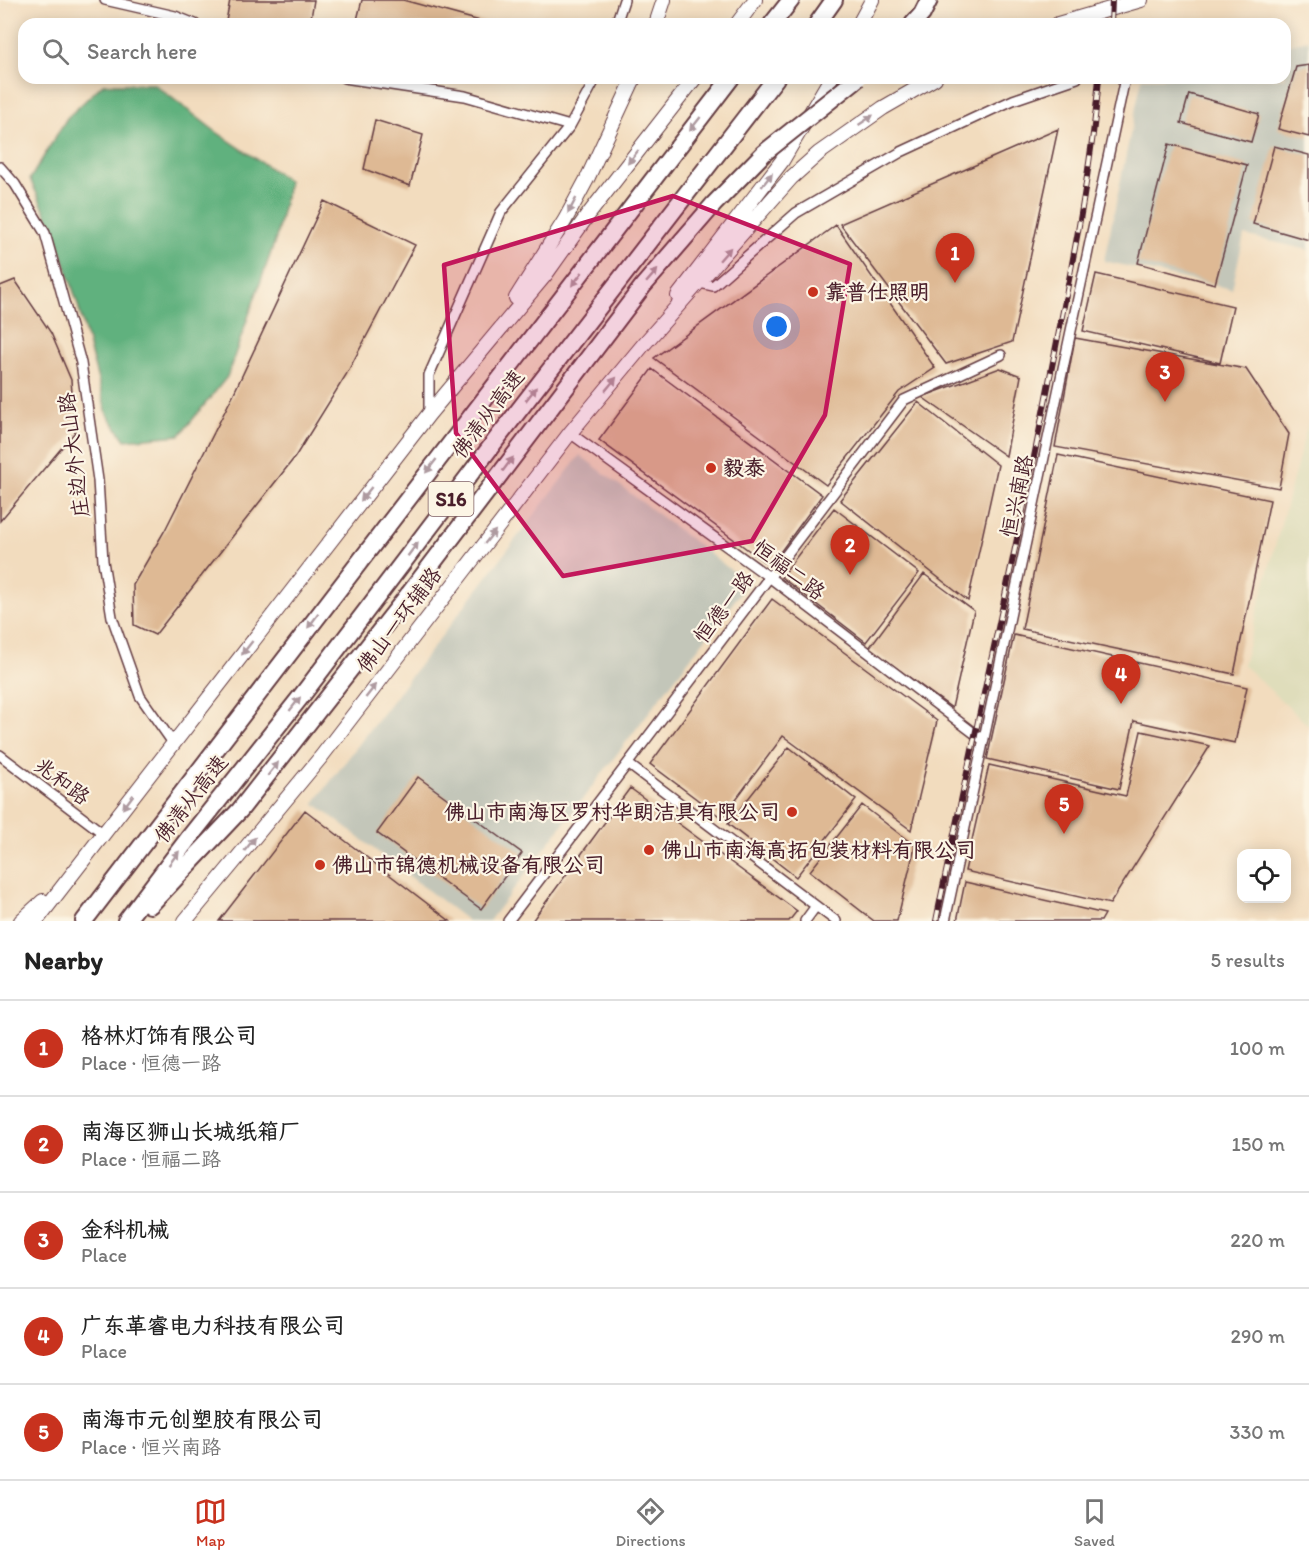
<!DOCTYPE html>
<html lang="en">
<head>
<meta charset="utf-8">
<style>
	body { margin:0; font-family:Itim,"LXGW WenKai TC",sans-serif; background:#f2f2f2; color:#222 }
	.controls { position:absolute; right:18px; bottom:18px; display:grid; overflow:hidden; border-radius:12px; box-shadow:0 3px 15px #0003 }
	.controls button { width:54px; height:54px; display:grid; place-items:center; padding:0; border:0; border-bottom:2px solid #e0e0e0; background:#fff; color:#222; font:30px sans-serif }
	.you { position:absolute; left:777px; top:327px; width:21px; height:21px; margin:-15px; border:4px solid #fff; border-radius:50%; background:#1a73e8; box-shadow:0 0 0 9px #1a73e833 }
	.badge { display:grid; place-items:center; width:39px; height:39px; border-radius:50%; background:#c8321e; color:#fff; font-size:20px; font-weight:700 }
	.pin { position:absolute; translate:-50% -50px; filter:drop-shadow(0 2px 3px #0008) }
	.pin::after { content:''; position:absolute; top:32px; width:21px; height:18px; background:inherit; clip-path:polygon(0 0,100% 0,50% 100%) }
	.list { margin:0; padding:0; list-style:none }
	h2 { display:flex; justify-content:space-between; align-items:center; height:78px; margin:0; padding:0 24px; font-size:26px }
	h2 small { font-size:20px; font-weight:400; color:#767676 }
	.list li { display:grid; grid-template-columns:39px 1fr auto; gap:18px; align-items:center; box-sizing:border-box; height:96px; padding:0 24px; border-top:2px solid #e0e0e0 }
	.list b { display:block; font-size:22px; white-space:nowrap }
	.list p { margin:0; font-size:20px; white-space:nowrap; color:#767676 }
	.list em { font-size:20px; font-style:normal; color:#767676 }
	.icon { flex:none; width:33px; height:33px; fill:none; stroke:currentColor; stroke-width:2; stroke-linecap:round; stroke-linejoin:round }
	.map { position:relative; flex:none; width:1309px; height:921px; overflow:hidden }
	.search { position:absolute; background:#fff; box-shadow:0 3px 15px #0003; left:18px; right:18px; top:18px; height:66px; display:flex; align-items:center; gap:15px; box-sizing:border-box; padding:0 21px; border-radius:18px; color:#767676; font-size:22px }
	.sheet { height:558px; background:#fff }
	nav { display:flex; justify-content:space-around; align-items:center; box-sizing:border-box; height:84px; border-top:2px solid #e0e0e0; background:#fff; font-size:16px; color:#767676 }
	nav a { display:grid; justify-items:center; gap:3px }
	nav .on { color:#c8321e }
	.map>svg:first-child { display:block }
	.built { fill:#dfddbb }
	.industrial { fill:#c3c6b9 }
	.forest { fill:#60b17e; stroke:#556854; stroke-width:1.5 }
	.building { fill:#deb994 }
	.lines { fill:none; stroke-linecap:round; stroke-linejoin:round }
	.minor-casing { stroke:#633b41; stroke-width:12 }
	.secondary-casing { stroke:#633b41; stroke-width:16 }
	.motorway-casing { stroke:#633b41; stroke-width:20 }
	.minor { stroke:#fff; stroke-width:9 }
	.secondary { stroke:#fff; stroke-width:14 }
	.motorway { stroke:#fff; stroke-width:16 }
	.rail-casing { stroke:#4a1f2b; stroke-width:6 }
	.rail { stroke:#fcf5e5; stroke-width:4; stroke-dasharray:11; stroke-linecap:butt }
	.motorway-bridge-casing { stroke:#633b41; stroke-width:20; stroke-linecap:butt }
	.motorway-bridge { stroke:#fff; stroke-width:16 }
	.oneway { fill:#ae9aa0 }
	.marked { fill:#c2185b; fill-opacity:0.2; stroke:#c2185b; stroke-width:4.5; stroke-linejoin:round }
	.poi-dot { fill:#c8321e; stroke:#fcf5e5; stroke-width:2 }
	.labels { text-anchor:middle; stroke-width:4.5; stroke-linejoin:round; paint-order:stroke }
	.shield { fill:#fcf5e5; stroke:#7f5f63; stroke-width:1.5 }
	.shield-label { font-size:20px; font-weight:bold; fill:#4a1f2b }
	.poi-label { font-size:21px; font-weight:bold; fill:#4a1f2b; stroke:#fcf5e5; text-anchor:start }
	.street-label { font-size:21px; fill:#4a1f2b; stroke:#fcf5e5 }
</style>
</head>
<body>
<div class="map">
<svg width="1309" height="921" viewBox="0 0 1309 921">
	<rect width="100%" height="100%" fill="#fcf5e5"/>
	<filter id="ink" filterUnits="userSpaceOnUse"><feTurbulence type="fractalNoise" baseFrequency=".0167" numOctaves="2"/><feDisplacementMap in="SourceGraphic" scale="12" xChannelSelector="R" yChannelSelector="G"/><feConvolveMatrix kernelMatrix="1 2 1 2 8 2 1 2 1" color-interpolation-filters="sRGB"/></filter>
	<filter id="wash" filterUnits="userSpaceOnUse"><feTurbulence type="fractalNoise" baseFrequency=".008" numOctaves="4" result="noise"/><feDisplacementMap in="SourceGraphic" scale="24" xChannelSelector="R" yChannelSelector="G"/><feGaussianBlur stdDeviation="1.35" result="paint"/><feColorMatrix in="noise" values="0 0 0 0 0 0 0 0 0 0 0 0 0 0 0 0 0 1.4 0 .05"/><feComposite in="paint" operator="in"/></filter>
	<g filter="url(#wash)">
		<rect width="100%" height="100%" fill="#f2dcbe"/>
		<path class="built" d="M1309 420V726L1243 665Z"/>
		<path class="industrial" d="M1309 40V250L1244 235 1232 289 1104 261 1142 78H1285V45Z
			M580 455 748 583 489 921H468L314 803Z"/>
		<path class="forest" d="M103 84H154L215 131 289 181 276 238 227 377 180 435 125 440 107 414 78 305 56 235 30 179 67 118Z"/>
		<g id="blocks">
			<path class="building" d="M230 0H314L310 24H248L226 21Z
				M362 0H403L491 24H356Z
				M1309 65V137L1278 129 1296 67Z
				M1189 94 1259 114 1251 142 1181 123Z
				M375 120 423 135 410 186 364 169Z
				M1058 129 1012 342 946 364 840 224Z
				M1169 144 1247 165 1215 284 1138 263Z
				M1274 146 1309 155V240L1253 224Z
				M324 201 415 245 346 375 295 457 155 635 134 625 133 585 165 530 233 395Z
				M836 225 935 368 899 392 826 485 654 358Z
				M1096 274 1233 306 1220 363 1083 331Z
				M15 280 51 333 71 380 75 432 0 521V286Z
				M1075 338 1246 369 1289 434 1279 488 1055 447Z
				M1000 368 1021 376 1006 456 922 397Z
				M652 369 822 495 770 566 599 440Z
				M918 402 998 465 968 601 840 500Z
				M1058 455 1270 500 1234 674 1022 629Z
				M834 508 919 573 866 642 781 577Z
				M924 574 974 611 952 708 869 648Z
				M772 599 937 721 911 830 783 736 722 818 650 764Z
				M1014 635 1247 687 1235 743 1134 721 1119 789 987 759Z
				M1141 731 1210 746 1110 904 965 871 989 765 1126 796Z
				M789 747 856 800 796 877 728 824Z
				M418 777 522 853 481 909 377 833Z
				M630 788 797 911 789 921H532Z
				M862 805 915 846 897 921H874L810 871Z
				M305 810 450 921H219Z
				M965 882 1105 914 1101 921H957Z"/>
		</g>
	</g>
	<g filter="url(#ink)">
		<use href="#blocks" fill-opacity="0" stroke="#633b41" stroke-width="1.5"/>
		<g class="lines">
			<defs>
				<path id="minor" d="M105 0 175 16 195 24
					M616 24 624 0
					M344 78 465 96 570 126
					M0 167 15 184 45 233 81 363 98 480 103 561 112 617 140 696 173 743
					M700 283 713 286 796 213 901 152 1013 100 1077 78
					M429 413V375L501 212 570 126 596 78
					M570 433 769 577 983 740
					M0 755 104 834
					M628 764 836 921
					M508 921 904 400 1001 355
					M805 921 816 906
					M945 921 1125 78"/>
				<path id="secondary" d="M656 24 664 0
					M737 24 755 0
					M859 24 872 0
					M1058 24 1141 0
					M678 296 782 161 831 78
					M516 298 565 220 587 179 634 78
					M21 921 43 901
					M36 921 429 414 546 274 588 215 695 78
					M185 921 321 757 570 433 644 344 791 178 819 153 883 108 935 78"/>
				<path id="motorway" d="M772 24 791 0
					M817 24 834 0
					M913 24 922 14 929 0
					M150 905 240 810 409 594
					M84 921 731 78
					M126 921 188 839 303 694 499 436 776 78"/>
			</defs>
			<use href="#minor" class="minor-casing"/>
			<use href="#secondary" class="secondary-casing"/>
			<use href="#motorway" class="motorway-casing"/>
			<use href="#minor" class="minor"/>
			<use href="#secondary" class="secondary"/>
			<use href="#motorway" class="motorway"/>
			<defs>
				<path id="rail" d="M1111 24 1112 0
					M936 921C972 743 1013 566 1048 387 1068 285 1090 182 1099 78"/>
			</defs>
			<use href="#rail" class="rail-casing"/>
			<use href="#rail" class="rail"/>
			<defs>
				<path id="motorway-bridge" d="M409 594 643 286 714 204 764 153 858 78"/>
			</defs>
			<use href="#motorway-bridge" class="motorway-bridge-casing"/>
			<use href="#motorway-bridge" class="motorway-bridge"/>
		</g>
		<defs><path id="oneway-solid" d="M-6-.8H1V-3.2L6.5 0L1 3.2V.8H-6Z" transform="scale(1.5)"/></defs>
		<g class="oneway">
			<use href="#oneway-solid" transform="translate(866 120) rotate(-34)"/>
			<use href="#oneway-solid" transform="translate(695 124) rotate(128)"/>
			<use href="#oneway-solid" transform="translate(633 157) rotate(128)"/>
			<use href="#oneway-solid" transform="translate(767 180) rotate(-52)"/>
			<use href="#oneway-solid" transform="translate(572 206) rotate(118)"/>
			<use href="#oneway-solid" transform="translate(725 254) rotate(-49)"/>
			<use href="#oneway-solid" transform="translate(652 276) rotate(-49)"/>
			<use href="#oneway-solid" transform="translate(577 279) rotate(128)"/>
			<use href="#oneway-solid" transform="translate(611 384) rotate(-50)"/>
			<use href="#oneway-solid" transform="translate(531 394) rotate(-52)"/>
			<use href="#oneway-solid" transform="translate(508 464) rotate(-53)"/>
			<use href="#oneway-solid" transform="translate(431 466) rotate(128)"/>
			<use href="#oneway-solid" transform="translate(366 494) rotate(128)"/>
			<use href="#oneway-solid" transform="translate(490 537) rotate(-51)"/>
			<use href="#oneway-solid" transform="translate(413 549) rotate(-53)"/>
			<use href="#oneway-solid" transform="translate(313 621) rotate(127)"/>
			<use href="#oneway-solid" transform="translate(247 648) rotate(128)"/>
			<use href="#oneway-solid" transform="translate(371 691) rotate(-52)"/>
			<use href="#oneway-solid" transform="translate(295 704) rotate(-52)"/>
			<use href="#oneway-solid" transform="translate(273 769) rotate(-52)"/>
			<use href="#oneway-solid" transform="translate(128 802) rotate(127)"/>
			<use href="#oneway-solid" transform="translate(250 844) rotate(-51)"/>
			<use href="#oneway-solid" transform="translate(174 858) rotate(-53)"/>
		</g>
	</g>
	<path class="marked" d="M673 196 850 264 825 415 752 541 563 576 456 433 444 265Z"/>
	<g class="poi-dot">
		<circle cx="813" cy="292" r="6"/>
		<circle cx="711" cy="468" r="6"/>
		<circle cx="792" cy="812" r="6"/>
		<circle cx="649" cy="850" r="6"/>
		<circle cx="320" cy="865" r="6"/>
	</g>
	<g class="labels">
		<rect class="shield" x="428.5" y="482" width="45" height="34" rx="4.5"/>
		<g class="shield-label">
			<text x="451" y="506">S16</text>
		</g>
		<g class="poi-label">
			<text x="825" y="299">靠普仕照明</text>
			<text x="723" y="475">毅泰</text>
			<text x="780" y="819" text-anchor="end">佛山市南海区罗村华朗洁具有限公司</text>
			<text x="661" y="857">佛山市南海高拓包装材料有限公司</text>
			<text x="332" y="872">佛山市锦德机械设备有限公司</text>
		</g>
		<g class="street-label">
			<text transform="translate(488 414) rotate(-53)" y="7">佛清从高速</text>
			<text transform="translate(74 455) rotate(-97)" y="7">庄边外大山路</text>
			<text transform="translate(1017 496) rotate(-78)" y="7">恒兴南路</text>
			<text transform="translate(789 570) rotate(37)" y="7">恒福二路</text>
			<text transform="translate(724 607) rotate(-53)" y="7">恒德一路</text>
			<text transform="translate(399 620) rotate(-53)" y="7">佛山一环辅路</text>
			<text transform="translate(62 781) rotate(37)" y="7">兆和路</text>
			<text transform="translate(191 799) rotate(-52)" y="7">佛清从高速</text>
		</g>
	</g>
</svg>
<div class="controls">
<button><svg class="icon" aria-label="locate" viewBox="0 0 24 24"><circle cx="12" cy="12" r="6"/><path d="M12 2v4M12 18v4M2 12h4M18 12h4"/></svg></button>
</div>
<div class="you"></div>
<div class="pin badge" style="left:955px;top:283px">1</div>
<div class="pin badge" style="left:850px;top:575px">2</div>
<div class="pin badge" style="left:1165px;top:402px">3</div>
<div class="pin badge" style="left:1121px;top:704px">4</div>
<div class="pin badge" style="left:1064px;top:834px">5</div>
<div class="search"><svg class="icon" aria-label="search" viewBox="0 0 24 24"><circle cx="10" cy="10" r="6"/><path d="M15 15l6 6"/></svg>Search here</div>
</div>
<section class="sheet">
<h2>Nearby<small>5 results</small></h2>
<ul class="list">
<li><span class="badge">1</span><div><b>格林灯饰有限公司</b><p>Place · 恒德一路</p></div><em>100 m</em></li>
<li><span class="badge">2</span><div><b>南海区狮山长城纸箱厂</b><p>Place · 恒福二路</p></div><em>150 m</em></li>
<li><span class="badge">3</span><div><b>金科机械</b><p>Place</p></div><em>220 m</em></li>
<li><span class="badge">4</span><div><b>广东革睿电力科技有限公司</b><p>Place</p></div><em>290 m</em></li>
<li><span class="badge">5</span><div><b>南海市元创塑胶有限公司</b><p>Place · 恒兴南路</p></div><em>330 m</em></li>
</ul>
</section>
<nav>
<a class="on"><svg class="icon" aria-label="map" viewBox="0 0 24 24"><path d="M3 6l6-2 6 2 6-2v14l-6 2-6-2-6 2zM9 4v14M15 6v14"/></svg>Map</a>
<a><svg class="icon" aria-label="directions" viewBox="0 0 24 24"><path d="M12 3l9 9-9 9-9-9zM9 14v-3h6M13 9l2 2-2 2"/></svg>Directions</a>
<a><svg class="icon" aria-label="saved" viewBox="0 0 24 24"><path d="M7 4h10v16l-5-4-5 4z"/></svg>Saved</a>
</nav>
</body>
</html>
